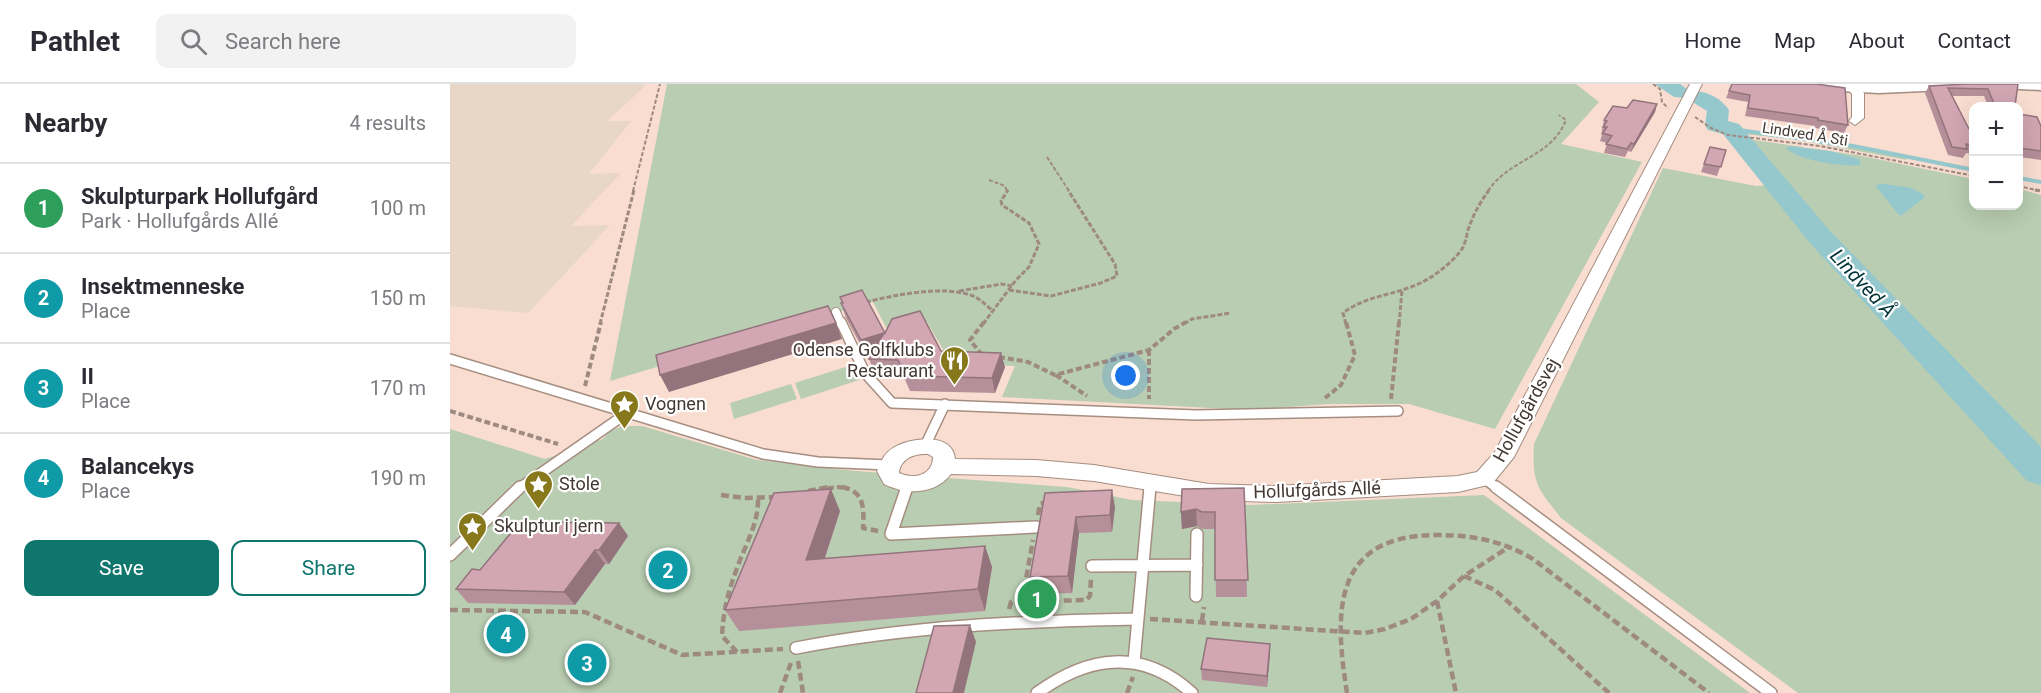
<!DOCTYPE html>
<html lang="en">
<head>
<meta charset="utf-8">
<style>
	body { margin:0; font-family:Roboto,sans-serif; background:#f2f2f3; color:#2b2b33 }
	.controls { position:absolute; right:18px; top:18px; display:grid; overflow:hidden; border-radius:12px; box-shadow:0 6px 24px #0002 }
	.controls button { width:54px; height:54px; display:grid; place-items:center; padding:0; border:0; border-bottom:2px solid #e1e1e2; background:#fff; color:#2b2b33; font:30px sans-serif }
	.you { position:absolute; left:676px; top:292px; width:21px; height:21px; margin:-15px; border:4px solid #fff; border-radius:50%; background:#1a73e8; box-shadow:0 0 0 9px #1a73e833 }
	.badge { display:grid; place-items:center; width:39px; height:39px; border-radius:50%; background:#0f766e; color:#fff; font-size:20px; font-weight:700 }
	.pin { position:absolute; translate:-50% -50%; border:3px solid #fff; box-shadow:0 2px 6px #0006 }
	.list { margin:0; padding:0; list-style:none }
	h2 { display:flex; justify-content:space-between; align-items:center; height:78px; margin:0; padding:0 24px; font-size:26px }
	h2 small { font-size:20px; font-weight:400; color:#7c7c81 }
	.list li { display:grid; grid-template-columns:39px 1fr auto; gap:18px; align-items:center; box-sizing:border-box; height:90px; padding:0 24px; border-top:2px solid #e1e1e2 }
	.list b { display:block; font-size:22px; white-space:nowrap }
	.list p { margin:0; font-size:20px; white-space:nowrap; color:#7c7c81 }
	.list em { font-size:20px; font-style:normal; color:#7c7c81 }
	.actions { display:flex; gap:12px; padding:18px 24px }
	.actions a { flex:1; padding:14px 0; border:2px solid #0f766e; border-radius:12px; text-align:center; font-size:21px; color:#0f766e }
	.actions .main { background:#0f766e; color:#fff }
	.icon { flex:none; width:33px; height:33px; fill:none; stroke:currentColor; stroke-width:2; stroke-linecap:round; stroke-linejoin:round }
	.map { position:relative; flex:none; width:1591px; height:609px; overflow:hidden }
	header { display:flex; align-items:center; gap:36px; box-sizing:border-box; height:84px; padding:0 30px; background:#fff; border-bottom:2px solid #e1e1e2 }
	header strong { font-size:28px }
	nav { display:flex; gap:33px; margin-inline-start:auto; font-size:21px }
	.search { width:420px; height:54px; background:#f2f2f3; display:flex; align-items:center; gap:15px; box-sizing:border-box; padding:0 21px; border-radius:12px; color:#7c7c81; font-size:22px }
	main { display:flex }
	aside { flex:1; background:#fff }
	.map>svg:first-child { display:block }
	.industrial { fill:#e8d6c6 }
	.green { fill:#b8cdb1; fill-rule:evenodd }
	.water { fill:#95c8cd }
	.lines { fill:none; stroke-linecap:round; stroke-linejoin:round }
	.stream { stroke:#95c8cd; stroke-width:4 }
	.river { fill:#95c8cd; fill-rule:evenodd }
	.lane-far2-casing { stroke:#a58d80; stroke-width:10 }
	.lane-far1-casing { stroke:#a58d80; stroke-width:12 }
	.lane-casing { stroke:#a58d80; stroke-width:14 }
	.street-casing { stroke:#a58d80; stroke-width:2 }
	.secondary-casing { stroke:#a58d80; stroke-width:3 }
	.path-far3 { stroke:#9e8a81; stroke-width:2; stroke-dasharray:4 2; stroke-linecap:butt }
	.path-far2 { stroke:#9e8a81; stroke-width:3; stroke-dasharray:5 2; stroke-linecap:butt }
	.path-far1 { stroke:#9e8a81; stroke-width:4; stroke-dasharray:6 3; stroke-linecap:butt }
	.path { stroke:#9e8a81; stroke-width:4.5; stroke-dasharray:8 4; stroke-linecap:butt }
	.lane-far2 { stroke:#fff; stroke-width:8 }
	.lane-far1 { stroke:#fff; stroke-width:9 }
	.lane { stroke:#fff; stroke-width:11 }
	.street { fill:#fff; fill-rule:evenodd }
	.secondary { fill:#fff; fill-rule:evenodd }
	.wall { fill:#b58f9a }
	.shaded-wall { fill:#93747d }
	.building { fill:#d2a6b3; stroke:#93747d; stroke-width:1.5 }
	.labels { text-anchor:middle; stroke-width:4.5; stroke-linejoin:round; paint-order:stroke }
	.far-street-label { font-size:15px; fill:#433833; stroke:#fff }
	.poi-label { font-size:18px; fill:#433833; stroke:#fff; text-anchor:start }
	.street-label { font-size:18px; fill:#433833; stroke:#fff }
	.water-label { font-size:20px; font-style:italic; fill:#003438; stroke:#fff }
</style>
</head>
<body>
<header>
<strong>Pathlet</strong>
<div class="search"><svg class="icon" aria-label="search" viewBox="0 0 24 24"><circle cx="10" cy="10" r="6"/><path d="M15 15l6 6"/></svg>Search here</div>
<nav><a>Home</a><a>Map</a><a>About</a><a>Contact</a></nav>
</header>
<main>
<aside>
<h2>Nearby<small>4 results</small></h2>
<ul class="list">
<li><span class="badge" style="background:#2e9e5b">1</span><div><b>Skulpturpark Hollufgård</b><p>Park · Hollufgårds Allé</p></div><em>100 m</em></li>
<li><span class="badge" style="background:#0f9aa8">2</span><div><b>Insektmenneske</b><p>Place</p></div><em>150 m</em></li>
<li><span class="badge" style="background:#0f9aa8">3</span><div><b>II</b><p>Place</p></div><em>170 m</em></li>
<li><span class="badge" style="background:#0f9aa8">4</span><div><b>Balancekys</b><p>Place</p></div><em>190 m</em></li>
</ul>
<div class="actions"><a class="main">Save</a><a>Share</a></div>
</aside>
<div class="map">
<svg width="1591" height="609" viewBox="0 0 1591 609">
	<rect width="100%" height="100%" fill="#f9ddd0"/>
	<path class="industrial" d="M0 0H195L191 6 157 37H181L139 90 171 89 121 142 160 141 78 229 0 222Z"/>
	<path class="green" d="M217 0H1126L1149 18 1111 60 1192 78 1045 345 959 320H877L799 326 552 313 565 282 501 279 477 238 440 251 423 218 160 297Z
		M1293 47C1346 52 1399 61 1452 71L1457 76 1342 55 1294 50Z
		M1298 55 1407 71 1523 95 1524 122H1568L1569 105 1591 111V609H1348L1111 434C1087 403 1082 400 1084 360L1213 84 1306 102 1334 100 1298 58ZM1349 62 1409 75 1411 81 1359 75Z
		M402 281 409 296 351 315 345 299Z
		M341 300 347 315 284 335 280 319Z
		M173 342H192L307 376 406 387 617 403 682 416 801 421 1034 411 1300 609H0V345L95 375 153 355 160 347Z"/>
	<path class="water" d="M1341 62 1380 67 1409 75 1411 81C1393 83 1349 77 1336 64Z
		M1434 100 1461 104 1473 110 1475 113 1452 131H1449L1425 101Z"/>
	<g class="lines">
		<path class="stream" d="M1281 45 1403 62 1524 86
			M1568 94 1591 98"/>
		<path class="river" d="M1205 0H1230L1241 8C1255 5 1271 14 1279 26L1278 37 1289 40 1380 147 1591 363V401L1577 397 1360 159 1273 50 1258 46 1255 41 1257 27 1236 14 1224 13Z"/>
		<defs>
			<path id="lane-far2" d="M386 228 391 240"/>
			<path id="lane-far1" d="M391 238 415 289 442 319 746 331 948 327
				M0 275 313 370 368 378 439 381
				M475 362 495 320
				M1034 394 1048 405
				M68 405 177 329
				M457 405 458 401
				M699 405 700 398"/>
			<path id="lane" d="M457 403 441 450 586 443
				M1046 403 1321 609
				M0 471 70 403
				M642 482 747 481
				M746 512 747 450
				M346 564C459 542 573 537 688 535
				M684 578 700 403
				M587 609C639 571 692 564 742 609"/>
			<path id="street" d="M1240 0H1252L1064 373 1042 400 1008 408 826 418 759 416 644 397 586 392 501 390C485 411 456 411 434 400L427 387C431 378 434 369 443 364 458 354 503 347 505 375L586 376 644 381 759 400 826 402 1008 392 1027 388 1045 368ZM478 370 483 373C483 391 464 396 449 389 450 375 464 369 478 370Z
				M1404 0 1414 9V34L1405 41 1399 37 1402 33V10L1396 3Z"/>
			<path id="secondary" d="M1344 0H1527L1519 5 1429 9 1352 5Z
				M1561 0H1591V6L1569 5Z"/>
		</defs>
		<use href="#lane-far2" class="lane-far2-casing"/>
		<use href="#lane-far1" class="lane-far1-casing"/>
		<use href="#lane" class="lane-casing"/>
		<use href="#street" class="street-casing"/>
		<use href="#secondary" class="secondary-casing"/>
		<path class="path-far3" d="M1203 0 1210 5 1212 18 1218 24
			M1245 33 1261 44 1278 51 1370 62 1524 92
			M597 73 619 107
			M539 96 555 102 557 107
			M1568 102 1591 107
			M183 107 210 0
			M1038 107C1060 74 1101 74 1116 36L1109 31"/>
		<path class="path-far2" d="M1585 106 1591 107
			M559 206 601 212 651 199 667 192 665 180 618 106
			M509 207 552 200 562 202
			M416 218C445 211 497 200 525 213 532 216 537 223 544 227
			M150 240 184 106
			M533 240 566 196 579 183 589 160 579 139 552 121 551 117 558 106
			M734 240 742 235 781 229
			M896 240 893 229C914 213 937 212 961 203 980 196 997 183 1010 168 1017 159 1016 148 1021 138 1025 127 1032 116 1039 106
			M949 240 952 206"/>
		<path class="path-far1" d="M699 266V315
			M532 271 520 256 534 238
			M549 273 578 278 605 291 699 266 724 245 736 238
			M606 291 637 312
			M135 302 151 238
			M875 314 891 301 905 271 896 238
			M941 315 949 238
			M0 327 108 360
			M369 405 389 403 399 405"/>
		<path class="path" d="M392 403C415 407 414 425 413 444L428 447
			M358 407 379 403
			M271 411 294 414 327 413
			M588 431 590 420 598 418
			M1014 492 1045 506 1159 609
			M572 517 583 456
			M987 517 1006 609
			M559 525 561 518 636 516 640 512 641 495
			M0 526 135 528 232 571 333 565
			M700 535 915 549 935 545 961 535 987 517 1014 492 1059 463
			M752 537 754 523
			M287 568 272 552C273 529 278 508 286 487 294 463 309 440 308 414
			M348 577 353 609
			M330 609 342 576
			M677 609 683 593
			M897 609C884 528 882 451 987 451 1022 451 1053 457 1083 475L1259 609"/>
		<use href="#lane-far2" class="lane-far2"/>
		<use href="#lane-far1" class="lane-far1"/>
		<use href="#lane" class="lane"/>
		<use href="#street" class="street"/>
		<use href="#secondary" class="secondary"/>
	</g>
	<path class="wall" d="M1282 0 1398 41 1394 49 1365 44V42L1295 32 1298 18 1276 14Z
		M1568 0 1565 22H1538L1534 12H1502L1519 45 1524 50V66L1522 70 1516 69 1513 74 1498 71 1475 9 1479 2Z
		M1207 20 1205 28 1181 68 1178 67 1175 73 1154 69 1157 59 1150 57 1152 51H1151L1154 36 1177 24Z
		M1569 30 1591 42V76L1569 73Z
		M1260 63 1276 66 1267 92 1251 88Z
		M390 213 435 249 491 267 555 283 545 309 460 307 453 291 425 290 419 275 423 269 416 271 396 234 391 219H393Z
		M794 404 797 513H766L765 445H753L747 442 732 445 731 428Z
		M595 409 665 423 662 448 629 449 622 509 584 510 580 493Z
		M390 427 375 474 535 462 542 483 535 527 289 547 275 526Z
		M169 439 178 452 159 480H155L125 521 18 519 6 505 30 486Z
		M820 560 817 603 752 596 751 585Z"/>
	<path class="shaded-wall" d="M1207 20 1205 28 1181 68 1184 60Z
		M386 239 392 255 219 308 210 291Z
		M434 249 439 264 416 271 411 256Z
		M551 269 555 283 545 309 542 294Z
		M381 405 390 427 367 497 356 476Z
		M662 406 665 423 662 448 660 431Z
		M746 425 747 442 732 445 731 428Z
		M626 433 629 449 622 509 618 492Z
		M169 439 178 452 159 480 149 466Z
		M535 462 542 483 535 527 528 505Z
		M145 466 155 480 125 521 114 508Z
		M520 541 526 558 514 609H503Z
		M820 560V571L817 603V592Z"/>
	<path class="building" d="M1282 0H1366L1395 4 1398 41 1368 36V34L1298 24 1300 11 1279 7Z
		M1517 0H1568L1565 22H1545L1538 5 1498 4 1519 45 1522 46 1524 50V61L1516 60 1517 65 1502 63 1479 2Z
		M1183 16 1207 20 1184 60 1181 59 1177 65 1156 60 1162 52 1153 49 1157 43H1153L1157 37 1154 36 1163 22 1177 24Z
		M1569 30 1587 33 1591 42V67L1569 64Z
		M1260 63 1276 66 1271 83 1254 80Z
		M412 206 435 249 442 235 470 227 491 267 551 269 542 294 456 292 448 276 419 275 434 249 411 256 391 219H393L390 213Z
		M378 222 386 239 210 291 206 271Z
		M794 404 798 496H765V428H752L746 425 731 428 732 405Z
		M381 405 356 476 535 462 528 505 275 526 324 409Z
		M662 406 660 431 626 433 618 492 580 493 595 409Z
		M70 438 169 439 149 466H145L114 508 6 505 22 485 30 486Z
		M520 541 503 609H466L484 542Z
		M757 554 820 560 817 592 751 585Z"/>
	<defs>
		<symbol id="restaurant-pin" viewBox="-11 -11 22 30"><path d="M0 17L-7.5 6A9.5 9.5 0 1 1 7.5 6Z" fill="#87781c" stroke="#fff"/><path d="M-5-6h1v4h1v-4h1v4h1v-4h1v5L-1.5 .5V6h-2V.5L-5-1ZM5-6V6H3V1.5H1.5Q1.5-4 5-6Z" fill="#fff"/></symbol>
		<symbol id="sight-pin" viewBox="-11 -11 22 30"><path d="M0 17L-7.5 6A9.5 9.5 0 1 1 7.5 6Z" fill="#87781c" stroke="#fff"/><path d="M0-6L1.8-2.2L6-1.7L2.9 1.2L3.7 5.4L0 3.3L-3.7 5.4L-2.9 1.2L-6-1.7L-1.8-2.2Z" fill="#fff"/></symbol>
	</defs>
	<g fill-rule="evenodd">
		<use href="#restaurant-pin" x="488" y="260" width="33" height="45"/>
		<use href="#sight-pin" x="158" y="304" width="33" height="45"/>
		<use href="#sight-pin" x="72" y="384" width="33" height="45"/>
		<use href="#sight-pin" x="6" y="426" width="33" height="45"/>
	</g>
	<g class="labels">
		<g class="far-street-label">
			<text transform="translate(1355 50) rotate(9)" y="5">Lindved Å Sti</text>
		</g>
		<g class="poi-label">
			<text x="484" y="272" text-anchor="end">Odense Golfklubs<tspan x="484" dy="21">Restaurant</tspan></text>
			<text x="195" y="326">Vognen</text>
			<text x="109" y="406">Stole</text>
			<text x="44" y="448">Skulptur i jern</text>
		</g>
		<g class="street-label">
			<text transform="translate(1076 326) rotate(-61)" y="6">Hollufgårdsvej</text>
			<text transform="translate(867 406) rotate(-2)" y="6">Hollufgårds Allé</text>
		</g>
		<g class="water-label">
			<text transform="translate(1413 199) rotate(47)" y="7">Lindved Å</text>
		</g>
	</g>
</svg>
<div class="controls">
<button>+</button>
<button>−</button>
</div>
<div class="you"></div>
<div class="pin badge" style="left:587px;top:515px;background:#2e9e5b">1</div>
<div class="pin badge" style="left:218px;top:486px;background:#0f9aa8">2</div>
<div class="pin badge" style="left:137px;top:579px;background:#0f9aa8">3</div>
<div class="pin badge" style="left:56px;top:550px;background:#0f9aa8">4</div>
</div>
</main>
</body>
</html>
